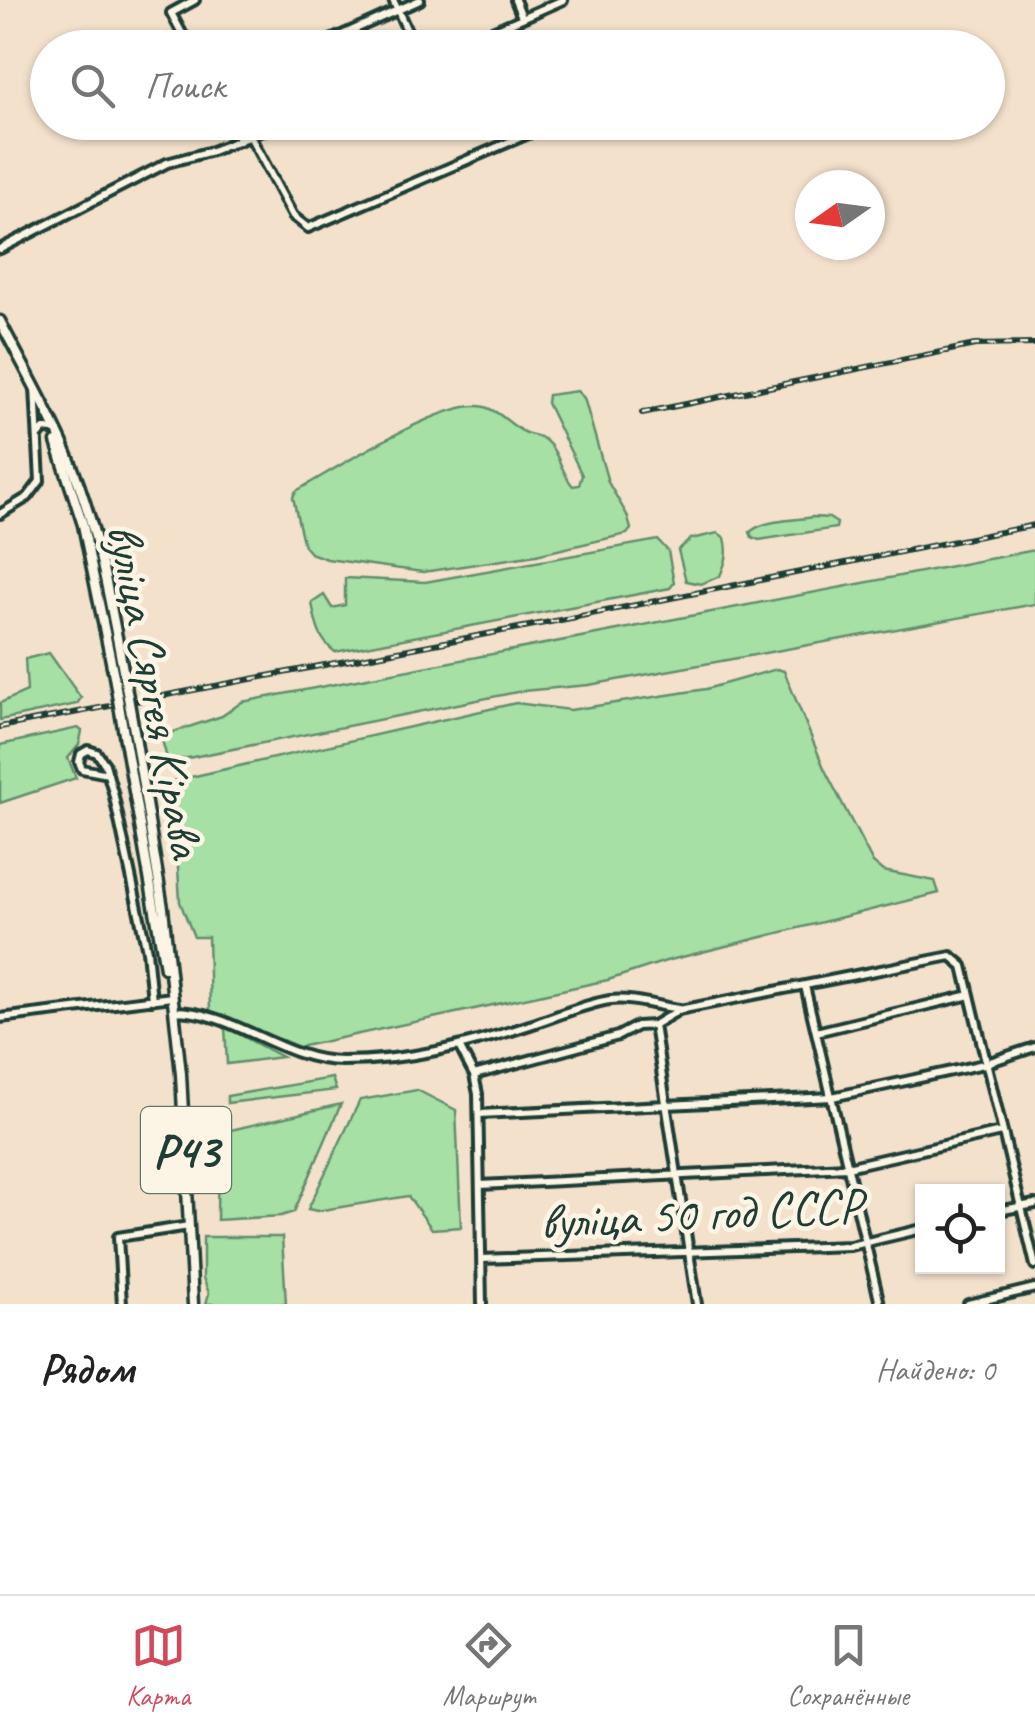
<!DOCTYPE html>
<html lang="ru">
<head>
<meta charset="utf-8">
<style>
	body { margin:0; font-family:Caveat,sans-serif; background:#f2f2f2; color:#222 }
	.controls { position:absolute; right:30px; bottom:30px; display:grid; overflow:hidden; border-radius:0px; box-shadow:0 2px 8px #0004 }
	.controls button { width:90px; height:90px; display:grid; place-items:center; padding:0; border:0; border-bottom:2px solid #e0e0e0; background:#fff; color:#222; font:50px sans-serif }
	.compass { position:absolute; left:795px; top:170px; width:90px; height:90px; border-radius:50%; background:#fff; box-shadow:0 2px 8px #0004; rotate:256deg }
	.list { margin:0; padding:0; list-style:none }
	h2 { display:flex; justify-content:space-between; align-items:center; height:130px; margin:0; padding:0 40px; font-size:42px }
	h2 small { font-size:32px; font-weight:400; color:#767676 }
	.icon { flex:none; width:55px; height:55px; fill:none; stroke:currentColor; stroke-width:2; stroke-linecap:round; stroke-linejoin:round }
	.map { position:relative; flex:none; width:1035px; height:1304px; overflow:hidden }
	.search { position:absolute; background:#fff; box-shadow:0 2px 8px #0004; left:30px; right:30px; top:30px; height:110px; display:flex; align-items:center; gap:25px; box-sizing:border-box; padding:0 35px; border-radius:55px; color:#767676; font-size:38px }
	.sheet { height:290px; background:#fff }
	nav { display:flex; justify-content:space-around; align-items:center; box-sizing:border-box; height:140px; border-top:2px solid #e0e0e0; background:#fff; font-size:28px; color:#767676 }
	nav a { display:grid; justify-items:center; gap:5px }
	nav .on { color:#d1495b }
	.map>svg:first-child { display:block }
	.green { fill:#a6e0a5; stroke:#628e6c; stroke-width:2.5 }
	.lines { fill:none; stroke-linecap:round; stroke-linejoin:round }
	.minor-casing { stroke:#1f3d34; stroke-width:14 }
	.major-casing { stroke:#1f3d34; stroke-width:15 }
	.minor { stroke:#fcf5e5; stroke-width:6 }
	.major { stroke:#fcf5e5; stroke-width:8 }
	.rail-casing { stroke:#1f3d34; stroke-width:6 }
	.rail { stroke:#fcf5e5; stroke-width:2.5; stroke-dasharray:8; stroke-linecap:butt }
	.major-bridge-casing { stroke:#1f3d34; stroke-width:15; stroke-linecap:butt }
	.major-bridge { stroke:#fcf5e5; stroke-width:8 }
	.labels { text-anchor:middle; stroke-width:9; stroke-linejoin:round; paint-order:stroke }
	.shield { fill:#fcf5e5; stroke:#617469; stroke-width:2.5 }
	.shield-label { font-size:48px; font-weight:bold; fill:#1f3d34 }
	.street-label { font-size:50px; fill:#1f3d34; stroke:#fcf5e5 }
</style>
</head>
<body>
<div class="map">
<svg width="1035" height="1304" viewBox="0 0 1035 1304">
	<rect width="100%" height="100%" fill="#f3e1cc"/>
	<filter id="ink" filterUnits="userSpaceOnUse"><feTurbulence type="fractalNoise" baseFrequency=".01" numOctaves="2"/><feDisplacementMap in="SourceGraphic" scale="20" xChannelSelector="R" yChannelSelector="G"/><feConvolveMatrix kernelMatrix="1 2 1 2 8 2 1 2 1" color-interpolation-filters="sRGB"/></filter>
	<g filter="url(#ink)">
		<path class="green" d="M577 391 584 398 608 482 627 515 631 529 627 534 536 555 423 572 327 559 310 553 304 546 299 525 293 497 296 491C332 471 447 396 485 407 501 412 510 425 524 432 531 436 538 434 545 440 559 451 561 473 573 486L579 485 582 475 547 403 548 395Z
			M813 517 829 518 837 523 836 528 759 540 752 537 750 532C765 519 793 521 813 517Z
			M718 533 725 538C729 553 726 562 720 576L701 584 686 581 678 550 691 539Z
			M658 540 668 551 674 583 670 588 335 652C318 639 316 624 312 603L324 595 332 608 345 605V578L425 582Z
			M1035 550V604L589 685 522 691 168 762 161 736 222 716 242 702Z
			M49 653 81 698 77 704 0 720V703L27 691 25 659Z
			M777 669 784 671 824 768 873 863 883 871 935 881 939 893 666 961 608 980 299 1047 210 1011 208 937H194L180 902 173 781 516 703 570 710 706 689Z
			M78 728 82 731 79 745 68 758 76 778 0 803V745Z
			M225 1027 282 1057 227 1064Z
			M332 1078 336 1090 227 1103V1096Z
			M417 1090 456 1110 461 1227 432 1229 408 1196 317 1211 308 1209 360 1100Z
			M341 1104 294 1212 281 1216 217 1220 218 1133Z
			M203 1237H282L286 1304H206L209 1293 203 1278Z"/>
		<g class="lines">
			<defs>
				<path id="minor" d="M393 0 415 48
					M515 0 522 17
					M190 48 171 13 195 0
					M313 48 420 0
					M454 48 563 0
					M231 122 240 141
					M251 138 293 216 308 228 540 129
					M0 249 167 163 212 151 285 122
					M38 436 44 429 52 430
					M0 514 28 497 40 481 35 388
					M108 774 82 769 79 762 81 754 88 750 97 753 105 764 113 792 147 951 152 1000
					M805 986 880 1304
					M174 1011C234 1011 282 1061 342 1061 408 1061 467 1046 530 1025 555 1017 584 1004 610 1000 630 997 658 1006 679 1009
					M0 1018 172 997
					M654 1025 697 1304
					M816 1032 970 995
					M460 1048 474 1075 478 1094 482 1304
					M474 1075 618 1036 637 1026 654 1025 679 1010 951 956 963 966 1035 1265
					M479 1114 832 1097 984 1064 1035 1047
					M480 1185 847 1167 1001 1132
					M998 1211 1035 1204
					M482 1259 850 1246 922 1229
					M122 1304 118 1237 189 1226
					M968 1304 1035 1288"/>
				<path id="major" d="M0 321C22 364 47 407 66 451 97 523 110 600 124 675
					M56 442 83 525 114 676
					M135 736 163 908 181 1074 193 1304
					M125 740 165 968"/>
			</defs>
			<use href="#minor" class="minor-casing"/>
			<use href="#major" class="major-casing"/>
			<use href="#minor" class="minor"/>
			<use href="#major" class="major"/>
			<defs>
				<path id="rail" d="M642 413 975 345 1035 344
					M0 727 571 618 1035 525"/>
			</defs>
			<use href="#rail" class="rail-casing"/>
			<use href="#rail" class="rail"/>
			<defs>
				<path id="major-bridge" d="M124 675 135 736
					M114 676 125 740"/>
			</defs>
			<use href="#major-bridge" class="major-bridge-casing"/>
			<use href="#major-bridge" class="major-bridge"/>
		</g>
	</g>
	<g class="labels">
		<rect class="shield" x="141" y="1107" width="90" height="86" rx="8"/>
		<g class="shield-label">
			<text x="186" y="1167">Р43</text>
		</g>
		<g class="street-label">
			<text transform="translate(157 690) rotate(79)" y="18">вуліца Сяргея Кірава</text>
			<text transform="translate(701 1212) rotate(-3)" y="18">вуліца 50 год СССР</text>
		</g>
	</g>
</svg>
<div class="controls">
<button><svg class="icon" aria-label="locate" viewBox="0 0 24 24"><circle cx="12" cy="12" r="6"/><path d="M12 2v4M12 18v4M2 12h4M18 12h4"/></svg></button>
</div>
<svg class="compass" viewBox="-18 -18 36 36"><path d="M0-13l5 13h-10z" fill="#e53935"/><path d="M0 13l5-13h-10z" fill="#767676"/></svg>
<div class="search"><svg class="icon" aria-label="search" viewBox="0 0 24 24"><circle cx="10" cy="10" r="6"/><path d="M15 15l6 6"/></svg>Поиск</div>
</div>
<section class="sheet">
<h2>Рядом<small>Найдено: 0</small></h2>
<ul class="list">
</ul>
</section>
<nav>
<a class="on"><svg class="icon" aria-label="map" viewBox="0 0 24 24"><path d="M3 6l6-2 6 2 6-2v14l-6 2-6-2-6 2zM9 4v14M15 6v14"/></svg>Карта</a>
<a><svg class="icon" aria-label="directions" viewBox="0 0 24 24"><path d="M12 3l9 9-9 9-9-9zM9 14v-3h6M13 9l2 2-2 2"/></svg>Маршрут</a>
<a><svg class="icon" aria-label="saved" viewBox="0 0 24 24"><path d="M7 4h10v16l-5-4-5 4z"/></svg>Сохранённые</a>
</nav>
</body>
</html>
